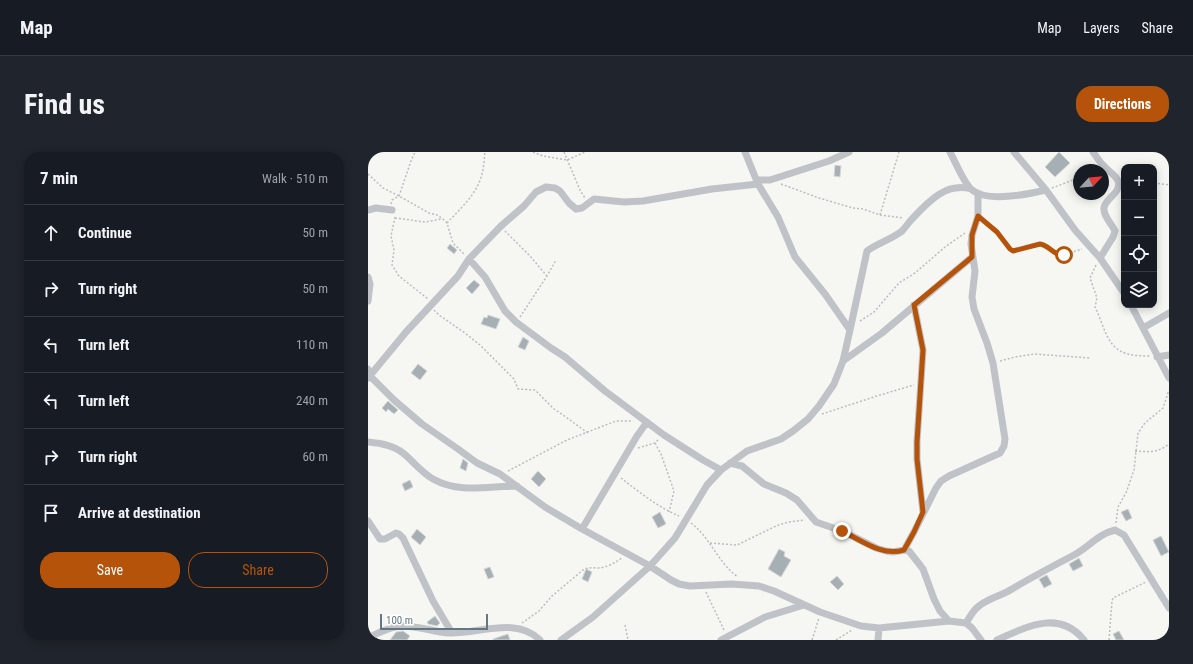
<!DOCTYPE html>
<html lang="en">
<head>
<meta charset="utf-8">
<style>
	body { margin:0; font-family:"Roboto Condensed",sans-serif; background:#20242c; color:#f1f3f6 }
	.controls { position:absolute; right:12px; top:12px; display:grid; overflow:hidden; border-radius:8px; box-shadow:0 2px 10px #0003 }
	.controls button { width:36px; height:36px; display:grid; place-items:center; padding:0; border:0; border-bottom:1px solid #363941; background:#171b24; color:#f1f3f6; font:20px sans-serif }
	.compass { position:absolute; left:705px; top:12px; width:36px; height:36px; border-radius:50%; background:#171b24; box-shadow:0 2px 10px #0003; rotate:64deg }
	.scale { position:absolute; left:12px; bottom:10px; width:108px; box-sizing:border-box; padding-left:4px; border:2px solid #657684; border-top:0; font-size:11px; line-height:14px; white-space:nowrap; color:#657684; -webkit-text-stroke:3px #fff; paint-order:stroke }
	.stop { position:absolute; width:12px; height:12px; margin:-9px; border:3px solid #b45309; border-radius:50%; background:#fff }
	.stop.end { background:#b45309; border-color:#fff; box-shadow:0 1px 4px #0008 }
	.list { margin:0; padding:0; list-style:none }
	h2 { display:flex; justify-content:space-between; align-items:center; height:52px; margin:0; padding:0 16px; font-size:17px }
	h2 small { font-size:13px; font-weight:400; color:#9ea1a6 }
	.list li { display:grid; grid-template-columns:26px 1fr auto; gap:12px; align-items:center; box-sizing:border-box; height:56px; padding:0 16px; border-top:1px solid #363941 }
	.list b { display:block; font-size:15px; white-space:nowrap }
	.list em { font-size:13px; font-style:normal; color:#9ea1a6 }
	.actions { display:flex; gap:8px; padding:12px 16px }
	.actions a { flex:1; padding:9px 0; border:1px solid #b45309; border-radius:16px; text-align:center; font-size:14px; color:#b45309 }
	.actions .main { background:#b45309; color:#fff }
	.icon { flex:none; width:22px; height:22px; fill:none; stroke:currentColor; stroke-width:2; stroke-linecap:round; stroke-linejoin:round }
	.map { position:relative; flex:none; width:801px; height:488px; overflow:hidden; border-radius:16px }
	header { display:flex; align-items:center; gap:24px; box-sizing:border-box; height:56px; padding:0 20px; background:#171b24; border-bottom:1px solid #363941 }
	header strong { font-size:19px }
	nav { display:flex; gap:22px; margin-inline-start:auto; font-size:14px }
	.intro { display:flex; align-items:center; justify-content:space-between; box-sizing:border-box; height:96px; padding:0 24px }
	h1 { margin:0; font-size:28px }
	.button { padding:10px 18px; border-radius:16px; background:#b45309; color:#fff; font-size:14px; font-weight:700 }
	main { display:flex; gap:24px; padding:0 24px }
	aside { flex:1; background:#171b24; border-radius:16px; box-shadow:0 2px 10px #0003 }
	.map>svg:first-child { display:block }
	.building { fill:#a6afb4; stroke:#d7d7d5 }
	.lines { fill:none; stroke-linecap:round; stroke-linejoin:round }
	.path { stroke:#bbbdc0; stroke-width:1.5; stroke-dasharray:2 2; stroke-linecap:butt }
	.minor { stroke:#bfc3c7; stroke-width:7 }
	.route { stroke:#b45309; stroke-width:5 }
</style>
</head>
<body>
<header>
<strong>Map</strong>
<nav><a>Map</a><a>Layers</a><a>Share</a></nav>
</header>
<div class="intro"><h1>Find us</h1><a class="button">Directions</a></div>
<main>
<aside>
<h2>7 min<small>Walk · 510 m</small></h2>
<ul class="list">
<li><svg class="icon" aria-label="ahead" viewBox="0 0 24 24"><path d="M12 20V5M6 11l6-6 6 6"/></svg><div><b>Continue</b></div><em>50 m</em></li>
<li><svg class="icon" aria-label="right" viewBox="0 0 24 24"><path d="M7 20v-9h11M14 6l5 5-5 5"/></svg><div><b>Turn right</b></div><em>50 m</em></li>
<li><svg class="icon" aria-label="left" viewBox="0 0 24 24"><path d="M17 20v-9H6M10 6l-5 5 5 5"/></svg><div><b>Turn left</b></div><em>110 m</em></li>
<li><svg class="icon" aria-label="left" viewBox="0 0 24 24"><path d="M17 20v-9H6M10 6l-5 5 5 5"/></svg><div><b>Turn left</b></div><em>240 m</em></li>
<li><svg class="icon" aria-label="right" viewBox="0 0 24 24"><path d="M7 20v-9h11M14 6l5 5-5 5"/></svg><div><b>Turn right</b></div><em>60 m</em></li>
<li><svg class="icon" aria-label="arrive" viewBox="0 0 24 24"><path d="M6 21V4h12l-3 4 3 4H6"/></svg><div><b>Arrive at destination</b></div></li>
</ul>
<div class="actions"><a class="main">Save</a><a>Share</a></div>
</aside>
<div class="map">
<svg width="801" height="488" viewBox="0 0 801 488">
	<rect width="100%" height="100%" fill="#f6f6f2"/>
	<path class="building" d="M691 0 702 11 687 25 677 15Z
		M467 13 473 14 472 25 466 24Z
		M82 92 89 98 86 102 79 96Z
		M106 128 112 133 104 142 98 136Z
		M120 163 132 167 128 177 113 172 116 165 119 166Z
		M155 185 161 189 157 198 150 195Z
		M50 212 59 219 52 228 43 221Z
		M20 249 30 258 26 262 20 257 18 260 14 256Z
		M95 307 100 311 98 319 92 316Z
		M170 319 178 327 171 335 163 327Z
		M42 328 45 335 37 339 34 332Z
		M760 357 764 366 758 369 753 360Z
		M292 360 298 372 290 376 284 365Z
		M49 377 58 385 52 393 43 385Z
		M793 384 801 400 793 404 785 388Z
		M411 397 417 400 416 404 423 408 413 425 400 417Z
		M711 406 715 414 705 419 701 412Z
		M122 415 126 425 120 427 116 417Z
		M218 417 224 420 220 430 214 427Z
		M679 423 684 432 676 436 671 427Z
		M469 424 476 432 470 438 462 430Z
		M67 464 72 471 69 474 60 472 59 470Z
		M35 479 42 484 39 488H22L28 480Z
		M751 479 756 488H748L745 482Z
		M140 482 142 488H125V487Z"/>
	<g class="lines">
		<path class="path" d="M165 0 175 4 199 8 217 0
			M196 0 212 38 217 46
			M0 22 15 36 31 44 61 61 69 63 75 67 79 71 85 91 97 103
			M786 31 801 33
			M413 32 451 46 485 56 495 57 512 63 535 66
			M684 36 705 28H711
			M23 52 24 48 31 44 43 9 47 0
			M512 63 531 0
			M27 65 23 84 26 98 24 113 31 124 60 147
			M27 66 57 70 74 67
			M616 68 629 80 642 97 645 99 675 93 693 104 714 97
			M79 71C93 56 109 42 114 22 116 15 116 7 117 0
			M137 79 162 104 179 124
			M728 113 722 126 729 146 727 155 728 157C736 174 739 197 760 202 767 204 775 204 783 204
			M66 158 71 163 97 181 112 193 146 227 150 237 167 238 186 257 195 263 220 281
			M152 165 179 124 188 108
			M492 169 506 160 531 131 547 121 577 95 597 81
			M632 209 647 205 666 202 722 206
			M454 262 512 243 546 233
			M287 291 293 302 306 339 301 360
			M270 296 287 291 290 288
			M767 299C780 300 790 301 801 292
			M140 319 199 288 248 269H265
			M253 326C271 340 290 355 311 364
			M323 371C342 385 350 411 370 425
			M748 371 750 355 758 341 766 318 770 281 777 271 795 256 801 238
			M342 391 369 393 408 374 420 370 437 368
			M338 440 356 478
			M154 471 171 459 184 444 215 418C220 415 226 416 232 416 239 415 247 411 254 406
			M257 473 260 488
			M444 488 451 466
			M468 488 484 478
			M741 488 744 449 745 446 778 430"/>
		<path class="minor" d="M582 0C588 11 595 29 603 37 618 51 661 42 678 38
			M646 0 678 38 707 78 732 106 756 141
			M725 0C729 5 732 11 737 15 741 20 748 23 750 29 754 41 737 46 736 56 735 64 744 72 747 79L745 85 732 106
			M389 28H402L461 9 481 0
			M0 58 8 56 24 58
			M101 107 117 125 137 159 148 170 183 196 197 205 237 239 296 283 335 308 353 318
			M0 125 2 132 0 149
			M546 153 555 198 549 289V307L555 360
			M763 153 801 226
			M775 176 801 161
			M482 178 499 99C510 91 524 87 534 79 538 75 540 71 544 67 560 50 578 30 603 37
			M789 205 801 203
			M475 209 514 181 604 105
			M0 217 2 224 26 248 54 272 90 297 109 311 132 322 177 355 214 377 282 414 303 428 311 432 322 434 364 432 391 434 406 439 452 460 493 474 511 476 581 469 598 471 604 476 613 488
			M0 226 38 180 90 124 101 107 133 74 156 54 168 40 178 35 187 36 192 39 201 51 208 57 214 56 226 47 256 50 275 49 344 37 390 32
			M0 290C12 291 25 293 35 301 45 309 53 320 65 327 92 342 120 334 149 334
			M362 311 374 314 396 332 418 341 429 348 448 370 474 379 508 396 518 399 525 400 536 398 541 399 555 417 566 447 572 459 581 469
			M0 369 12 387H17L28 381 31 382 35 386 65 449 84 481
			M214 377 269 284 279 270
			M536 398 546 380 568 336 573 329 581 324 632 301 636 294 637 287 625 211 619 191 606 157 604 145 607 119 603 92 604 83 610 64V42
			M598 471C602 465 605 458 611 454 621 446 633 444 644 437 664 425 685 414 706 403 721 395 730 382 747 378L756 383 801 456
			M0 486C10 481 21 475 32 474 48 473 65 480 81 481 111 482 148 464 172 488
			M193 488 225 465 282 414 307 386 339 333 353 318 379 299 413 287 425 279 440 267 451 254 466 232 475 209 482 178 457 142 427 105 410 65 390 32 377 0
			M353 488 397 465 436 453
			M510 488 511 476
			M629 488C658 475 691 457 716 488"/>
	</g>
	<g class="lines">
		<path class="route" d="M474 379C493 388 514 405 536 398L546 380 555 360 549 307V290L555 198 546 153 604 105V83L610 64 629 80 642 97 645 99 672 92C681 93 686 104 696 103"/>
	</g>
</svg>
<div class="controls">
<button>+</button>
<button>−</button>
<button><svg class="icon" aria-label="locate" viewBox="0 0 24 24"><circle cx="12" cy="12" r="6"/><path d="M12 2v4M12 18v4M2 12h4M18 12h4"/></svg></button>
<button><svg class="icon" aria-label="layers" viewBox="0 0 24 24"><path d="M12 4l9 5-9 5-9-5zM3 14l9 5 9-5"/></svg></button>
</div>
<svg class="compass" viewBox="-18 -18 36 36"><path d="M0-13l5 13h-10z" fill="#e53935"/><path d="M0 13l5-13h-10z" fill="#9ea1a6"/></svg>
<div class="scale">100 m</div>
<div class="stop" style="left:696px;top:103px"></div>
<div class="stop end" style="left:474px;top:379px"></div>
</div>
</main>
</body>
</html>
